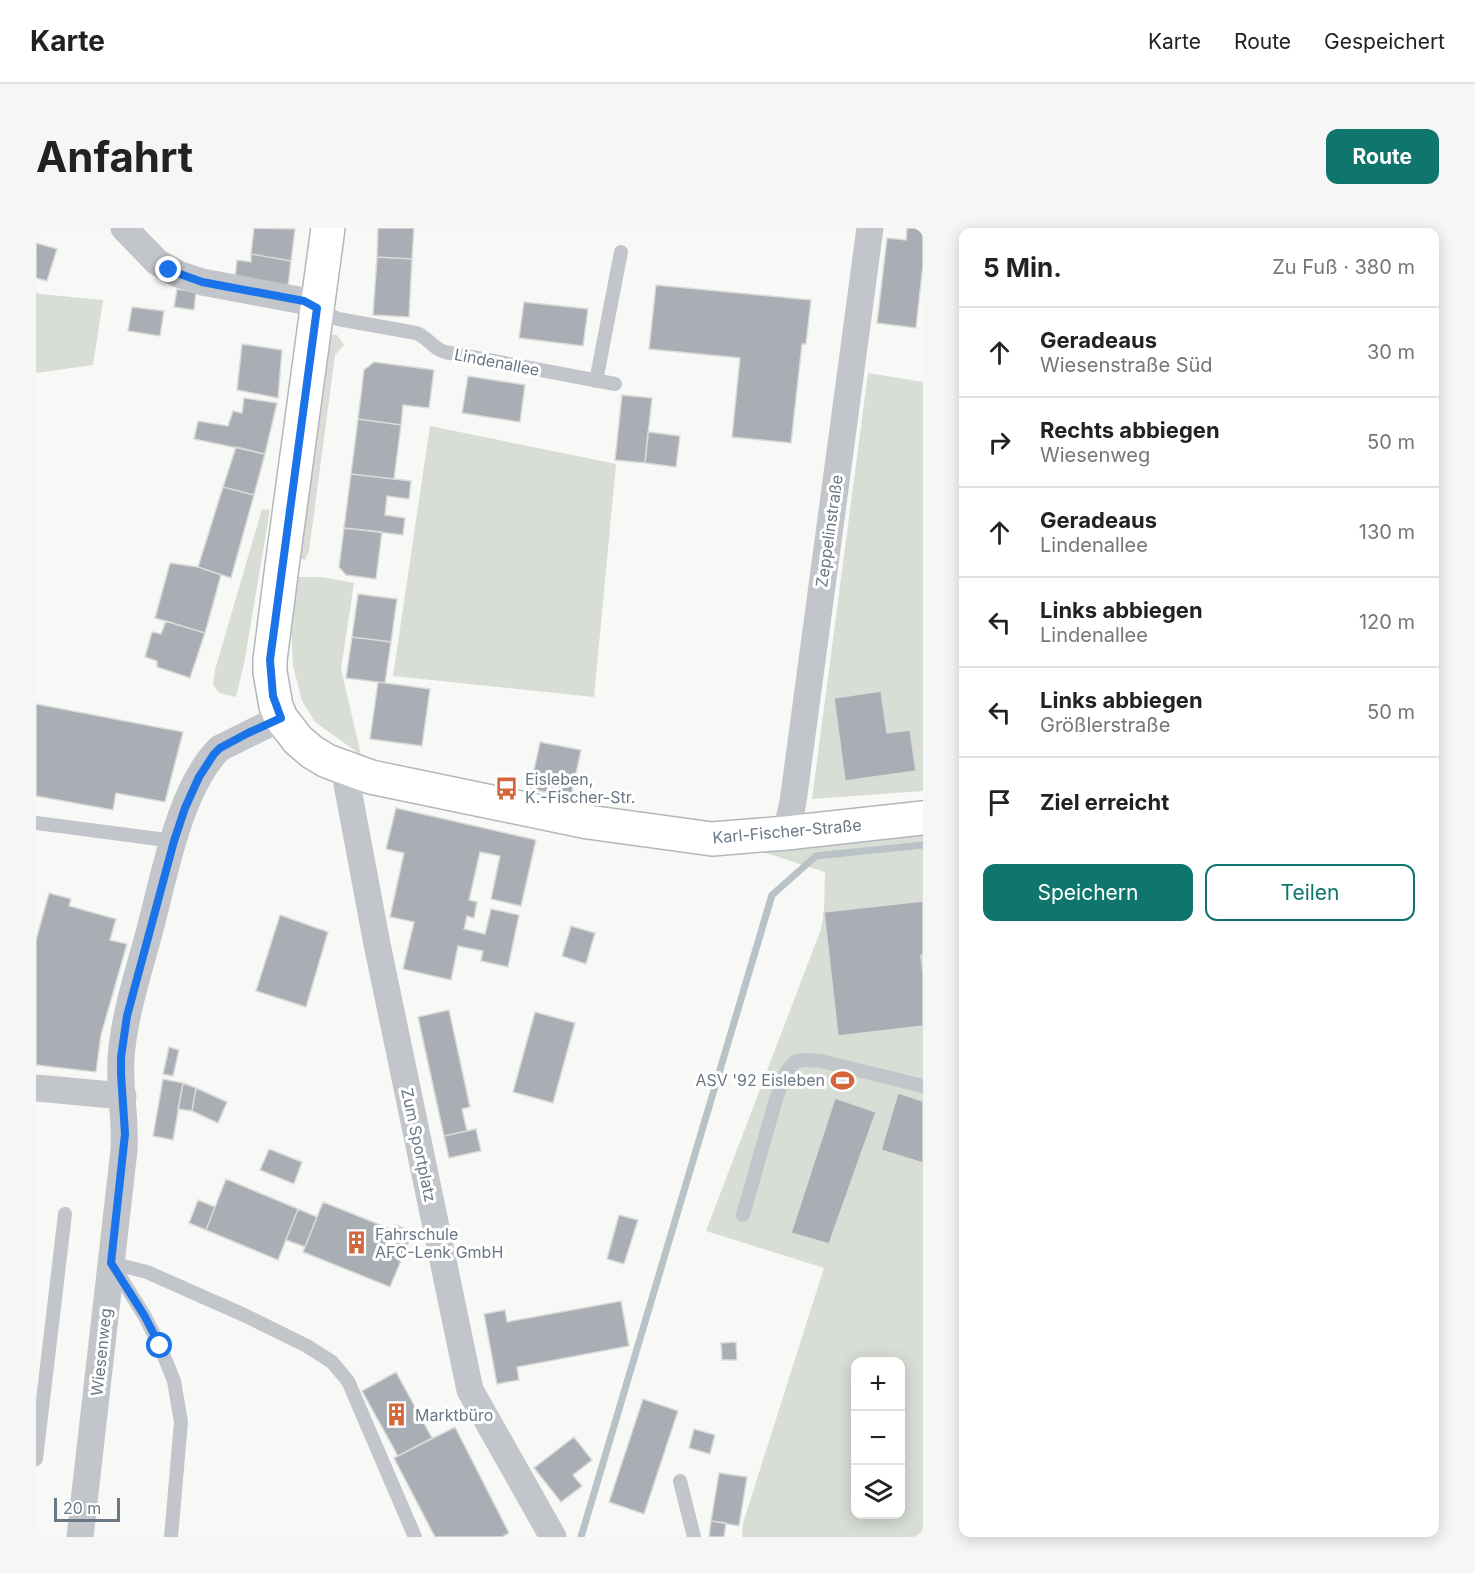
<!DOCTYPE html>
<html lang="de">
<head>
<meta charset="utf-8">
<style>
	body { margin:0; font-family:Inter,sans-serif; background:#f6f6f6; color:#222 }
	.controls { position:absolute; right:18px; bottom:18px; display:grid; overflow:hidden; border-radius:12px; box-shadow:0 3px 15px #0003 }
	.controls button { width:54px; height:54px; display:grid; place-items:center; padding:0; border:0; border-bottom:2px solid #e0e0e0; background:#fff; color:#222; font:30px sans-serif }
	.scale { position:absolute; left:18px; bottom:15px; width:66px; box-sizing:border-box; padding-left:6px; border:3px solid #6a7784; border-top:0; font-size:16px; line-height:21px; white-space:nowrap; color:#6a7784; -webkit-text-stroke:4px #fff; paint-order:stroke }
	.stop { position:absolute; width:18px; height:18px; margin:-14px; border:4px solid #1a73e8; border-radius:50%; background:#fff }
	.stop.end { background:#1a73e8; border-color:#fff; box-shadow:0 2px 6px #0008 }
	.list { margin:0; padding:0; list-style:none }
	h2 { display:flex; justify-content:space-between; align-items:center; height:78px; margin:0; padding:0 24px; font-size:26px }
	h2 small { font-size:20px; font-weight:400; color:#767676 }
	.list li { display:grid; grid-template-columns:39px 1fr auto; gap:18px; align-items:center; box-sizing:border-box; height:90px; padding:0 24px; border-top:2px solid #e0e0e0 }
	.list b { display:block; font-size:22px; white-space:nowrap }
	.list p { margin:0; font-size:20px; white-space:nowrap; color:#767676 }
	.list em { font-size:20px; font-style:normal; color:#767676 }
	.actions { display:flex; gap:12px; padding:18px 24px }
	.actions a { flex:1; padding:14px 0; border:2px solid #0f766e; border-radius:12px; text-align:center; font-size:21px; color:#0f766e }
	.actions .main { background:#0f766e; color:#fff }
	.icon { flex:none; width:33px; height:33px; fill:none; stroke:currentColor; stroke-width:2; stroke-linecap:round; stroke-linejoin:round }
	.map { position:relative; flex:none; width:887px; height:1309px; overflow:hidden; border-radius:12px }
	header { display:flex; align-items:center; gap:36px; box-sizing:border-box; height:84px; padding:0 30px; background:#fff; border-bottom:2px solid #e0e0e0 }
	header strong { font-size:28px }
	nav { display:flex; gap:33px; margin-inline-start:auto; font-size:21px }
	.intro { display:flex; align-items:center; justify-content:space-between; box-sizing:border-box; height:144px; padding:0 36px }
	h1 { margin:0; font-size:42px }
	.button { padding:15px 27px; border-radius:12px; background:#0f766e; color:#fff; font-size:21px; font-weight:700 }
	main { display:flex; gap:36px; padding:0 36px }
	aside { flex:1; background:#fff; border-radius:12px; box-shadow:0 3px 15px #0003 }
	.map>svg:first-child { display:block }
	.green { fill:#d8ddd6; fill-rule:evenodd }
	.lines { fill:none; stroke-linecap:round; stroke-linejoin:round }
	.stream { stroke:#b9c2c7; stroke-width:7 }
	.building { fill:#a8aeb4; stroke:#dadad8; stroke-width:1.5 }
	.secondary-casing { stroke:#b2b7bc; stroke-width:36 }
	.lane { stroke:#c2c5c9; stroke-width:14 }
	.street { stroke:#c2c5c9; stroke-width:27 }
	.secondary { stroke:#fff; stroke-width:33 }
	.route { stroke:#1a73e8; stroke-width:8 }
	.labels { text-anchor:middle; stroke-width:6; stroke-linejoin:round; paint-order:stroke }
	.street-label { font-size:16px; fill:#6a7784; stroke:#fff }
	.poi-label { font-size:16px; fill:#6a7784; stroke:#fff; text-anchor:start }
</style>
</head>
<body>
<header>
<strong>Karte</strong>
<nav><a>Karte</a><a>Route</a><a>Gespeichert</a></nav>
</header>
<div class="intro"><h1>Anfahrt</h1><a class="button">Route</a></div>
<main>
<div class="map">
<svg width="887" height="1309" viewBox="0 0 887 1309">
	<rect width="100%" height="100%" fill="#f8f8f6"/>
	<path class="green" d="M0 64 4 66 67 72 57 137 0 145Z
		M294 107H301L308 117 299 127 273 323 269 332 260 329 291 116Z
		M832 145 887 154V563L776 571Z
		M394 198 580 236 558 469 357 448Z
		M226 281 234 282 208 436 200 469 183 465 177 457 179 442Z
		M259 349H286L318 355 305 441 325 527 279 494 266 473 257 438 255 397Z
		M887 605V1309H706L707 1295 788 1040 670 1003 785 701 788 684 789 644 727 624ZM820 1134H864V1286H820Z"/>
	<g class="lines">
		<path class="stream" d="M545 1309 736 667 780 628 887 617"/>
	</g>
	<path class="building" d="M218 0 259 1 255 33 215 26Z
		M342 0H378L376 31 341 29Z
		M871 0H887V37L880 100 841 95 851 10 870 12Z
		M0 15 21 21 11 53 0 50Z
		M215 26 255 33 251 67 198 58 201 32 215 34Z
		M341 29 376 31 373 89 337 87Z
		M620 57 775 72 770 116H766L755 215 696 209 704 130 613 121Z
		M141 61 160 64 158 82 138 79Z
		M488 74 552 81 547 118 483 110Z
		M96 79 128 83 124 108 92 103Z
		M206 116 246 122 242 170 201 162Z
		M338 134 398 142 393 180 367 177 365 197 322 191 328 142Z
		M432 148 489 157 484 194 426 185Z
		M586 167 616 170 609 235 579 232Z
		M208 170 241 175 229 226 158 211 162 193 192 198 197 183 206 185Z
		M322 191 365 197 358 251 315 246Z
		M612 204 644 208 640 239 609 235Z
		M200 219 229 226 218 267 187 259Z
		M315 246 375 253 373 271 351 268 349 287 369 290 367 307 308 300Z
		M187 259 218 267 195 350 162 339Z
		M308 300 346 304 340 351 310 347 303 339Z
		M134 335 162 339 185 347 169 405 119 390Z
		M322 366 361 371 355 414 316 409Z
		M130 393 169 405 154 450 121 439V433L109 429 116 404 125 406Z
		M316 409 355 414 349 455 310 450Z
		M342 454 394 461 386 518 334 511Z
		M845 463 851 505 874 502 880 543 809 553 798 470Z
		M0 476 147 504 129 574 80 565 77 582 0 568Z
		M504 514 545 522 535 569 494 561Z
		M360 580 500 612 485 678 455 671 464 628 444 624 433 672 441 674 438 690 431 688 428 701 449 706 455 681 483 687 472 739 445 733 447 723 422 718 415 752 367 741 378 694 354 689 368 625 350 621Z
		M13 665 35 671 33 678 80 691 74 712 91 716 65 807 60 844 0 837V712Z
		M887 673V727H885L887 747V798L802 808 788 684Z
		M244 687 292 704 270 779 220 763Z
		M535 698 559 705 550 736 526 728Z
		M413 782 434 879 426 881 431 903 408 908 382 789Z
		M499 784 539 795 517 875 477 864Z
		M133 819 143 822 137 848 127 846Z
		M127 851 147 855 137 912 117 908Z
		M147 855 160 860 156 883 142 881Z
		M160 860 191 874 182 895 156 883Z
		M862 865 887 873V935L845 922Z
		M799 870 840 884 793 1016 755 1005Z
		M440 901 445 923 413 930 408 908Z
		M233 921 266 934 258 956 224 942Z
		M190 951 262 981 242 1032 170 1002Z
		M162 972 179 979 170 1002 153 995Z
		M287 974 357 1002 360 997 372 1002 369 1009 374 1011 354 1059 267 1024Z
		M262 981 281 989 269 1019 250 1012Z
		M583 987 602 992 588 1036 571 1031Z
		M585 1073 593 1118 481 1139 483 1152 461 1156 448 1086 469 1082 471 1094Z
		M700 1114 701 1132H686L685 1115Z
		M360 1144 396 1210 362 1228 326 1163Z
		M607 1171 642 1183 608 1286 573 1274Z
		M419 1199 473 1305 466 1309H399L358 1230Z
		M658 1201 679 1207 674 1226 653 1220Z
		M538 1209 556 1232 537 1247 546 1258 525 1274 498 1240Z
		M683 1245 711 1249 703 1298 675 1293Z
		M675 1293 690 1295 688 1309H673Z"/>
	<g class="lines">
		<defs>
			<path id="secondary" d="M292 0 246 338 234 432V444L240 478 245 490 262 512 276 524 291 533 335 549 552 594 676 611 750 605 887 590"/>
		</defs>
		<use href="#secondary" class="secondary-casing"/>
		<path class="lane" d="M282 81 302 91 380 105C392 109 397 121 409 124L579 156
			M560 153 585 24
			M0 595 138 613
			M707 987 740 871 750 845 756 837 761 833 767 832 785 833 887 858
			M75 1035 111 1044 208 1087 271 1118 296 1134 312 1153 379 1309
			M78 1039 108 1087 124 1118 138 1153 145 1194 135 1309
			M0 1231 29 986
			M644 1253 658 1309"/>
		<path class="street" d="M88 0 121 34 142 46 166 54 268 73 281 80
			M308 540 341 716 434 1162 517 1309
			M750 605 757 574 834 0
			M0 860 87 868
			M44 1309 88 922C90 891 83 861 85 830 88 788 102 746 113 705 128 650 143 560 184 520L245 490"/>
		<use href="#secondary" class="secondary"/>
	</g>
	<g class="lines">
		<path class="route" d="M124 1118 108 1087 75 1035 89 906 85 846V829L91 788 138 613 149 580 163 549 178 526 184 520 212 505 245 490 237 468 234 432 281 80 268 73 166 54 133 42"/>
	</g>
	<defs>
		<symbol id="bus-bare" viewBox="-9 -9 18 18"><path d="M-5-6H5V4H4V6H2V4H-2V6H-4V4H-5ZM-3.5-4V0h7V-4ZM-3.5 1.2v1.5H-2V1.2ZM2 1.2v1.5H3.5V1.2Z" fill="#d5663a" stroke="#fff" stroke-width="2.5" paint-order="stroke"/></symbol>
		<symbol id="stadium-bare" viewBox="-9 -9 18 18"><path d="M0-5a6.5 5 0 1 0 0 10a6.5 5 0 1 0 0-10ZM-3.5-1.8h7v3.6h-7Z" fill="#d5663a" stroke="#fff" stroke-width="2.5" paint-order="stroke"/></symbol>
		<symbol id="building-bare" viewBox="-9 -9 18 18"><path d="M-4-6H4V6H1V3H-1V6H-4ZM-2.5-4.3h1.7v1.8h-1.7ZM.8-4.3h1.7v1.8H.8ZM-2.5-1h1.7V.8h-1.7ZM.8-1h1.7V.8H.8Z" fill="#d5663a" stroke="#fff" stroke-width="2.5" paint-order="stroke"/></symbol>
	</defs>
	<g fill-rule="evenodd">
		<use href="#bus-bare" x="454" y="544" width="33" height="33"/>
		<use href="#stadium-bare" x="790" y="836" width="33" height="33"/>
		<use href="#building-bare" x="304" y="998" width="33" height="33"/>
		<use href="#building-bare" x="344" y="1170" width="33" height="33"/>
	</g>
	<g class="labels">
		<g class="street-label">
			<text transform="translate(461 134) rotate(11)" y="6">Lindenallee</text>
			<text transform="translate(793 303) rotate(-82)" y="6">Zeppelinstraße</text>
			<text transform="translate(751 603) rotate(-5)" y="6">Karl-Fischer-Straße</text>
			<text transform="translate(383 917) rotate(78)" y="6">Zum Sportplatz</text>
			<text transform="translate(65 1124) rotate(-84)" y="6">Wiesenweg</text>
		</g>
		<g class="poi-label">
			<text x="489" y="557">Eisleben,<tspan x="489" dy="18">K.-Fischer-Str.</tspan></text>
			<text x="789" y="858" text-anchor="end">ASV '92 Eisleben</text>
			<text x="339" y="1012">Fahrschule<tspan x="339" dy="18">AFC-Lenk GmbH</tspan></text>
			<text x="379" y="1193">Marktbüro</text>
		</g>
	</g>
</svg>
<div class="controls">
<button>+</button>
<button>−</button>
<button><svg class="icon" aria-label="layers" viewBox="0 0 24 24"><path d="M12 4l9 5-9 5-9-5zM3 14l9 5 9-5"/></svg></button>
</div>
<div class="scale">20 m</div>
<div class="stop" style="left:124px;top:1118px"></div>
<div class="stop end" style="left:133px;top:42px"></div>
</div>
<aside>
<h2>5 Min.<small>Zu Fuß · 380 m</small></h2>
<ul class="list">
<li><svg class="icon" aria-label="ahead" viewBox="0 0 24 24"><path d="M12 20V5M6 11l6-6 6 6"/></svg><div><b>Geradeaus</b><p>Wiesenstraße Süd</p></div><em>30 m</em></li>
<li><svg class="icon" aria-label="right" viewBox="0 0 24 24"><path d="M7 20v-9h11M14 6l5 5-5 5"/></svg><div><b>Rechts abbiegen</b><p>Wiesenweg</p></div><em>50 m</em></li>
<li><svg class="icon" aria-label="ahead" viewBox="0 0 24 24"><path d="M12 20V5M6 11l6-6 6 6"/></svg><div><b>Geradeaus</b><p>Lindenallee</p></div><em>130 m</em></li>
<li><svg class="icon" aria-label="left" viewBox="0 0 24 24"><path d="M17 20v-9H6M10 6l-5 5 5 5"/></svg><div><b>Links abbiegen</b><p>Lindenallee</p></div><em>120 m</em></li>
<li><svg class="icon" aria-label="left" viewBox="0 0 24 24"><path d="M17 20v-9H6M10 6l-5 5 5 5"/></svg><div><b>Links abbiegen</b><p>Größlerstraße</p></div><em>50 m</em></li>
<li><svg class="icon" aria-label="arrive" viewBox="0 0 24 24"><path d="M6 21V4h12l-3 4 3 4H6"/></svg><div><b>Ziel erreicht</b></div></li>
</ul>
<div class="actions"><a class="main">Speichern</a><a>Teilen</a></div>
</aside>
</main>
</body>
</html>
